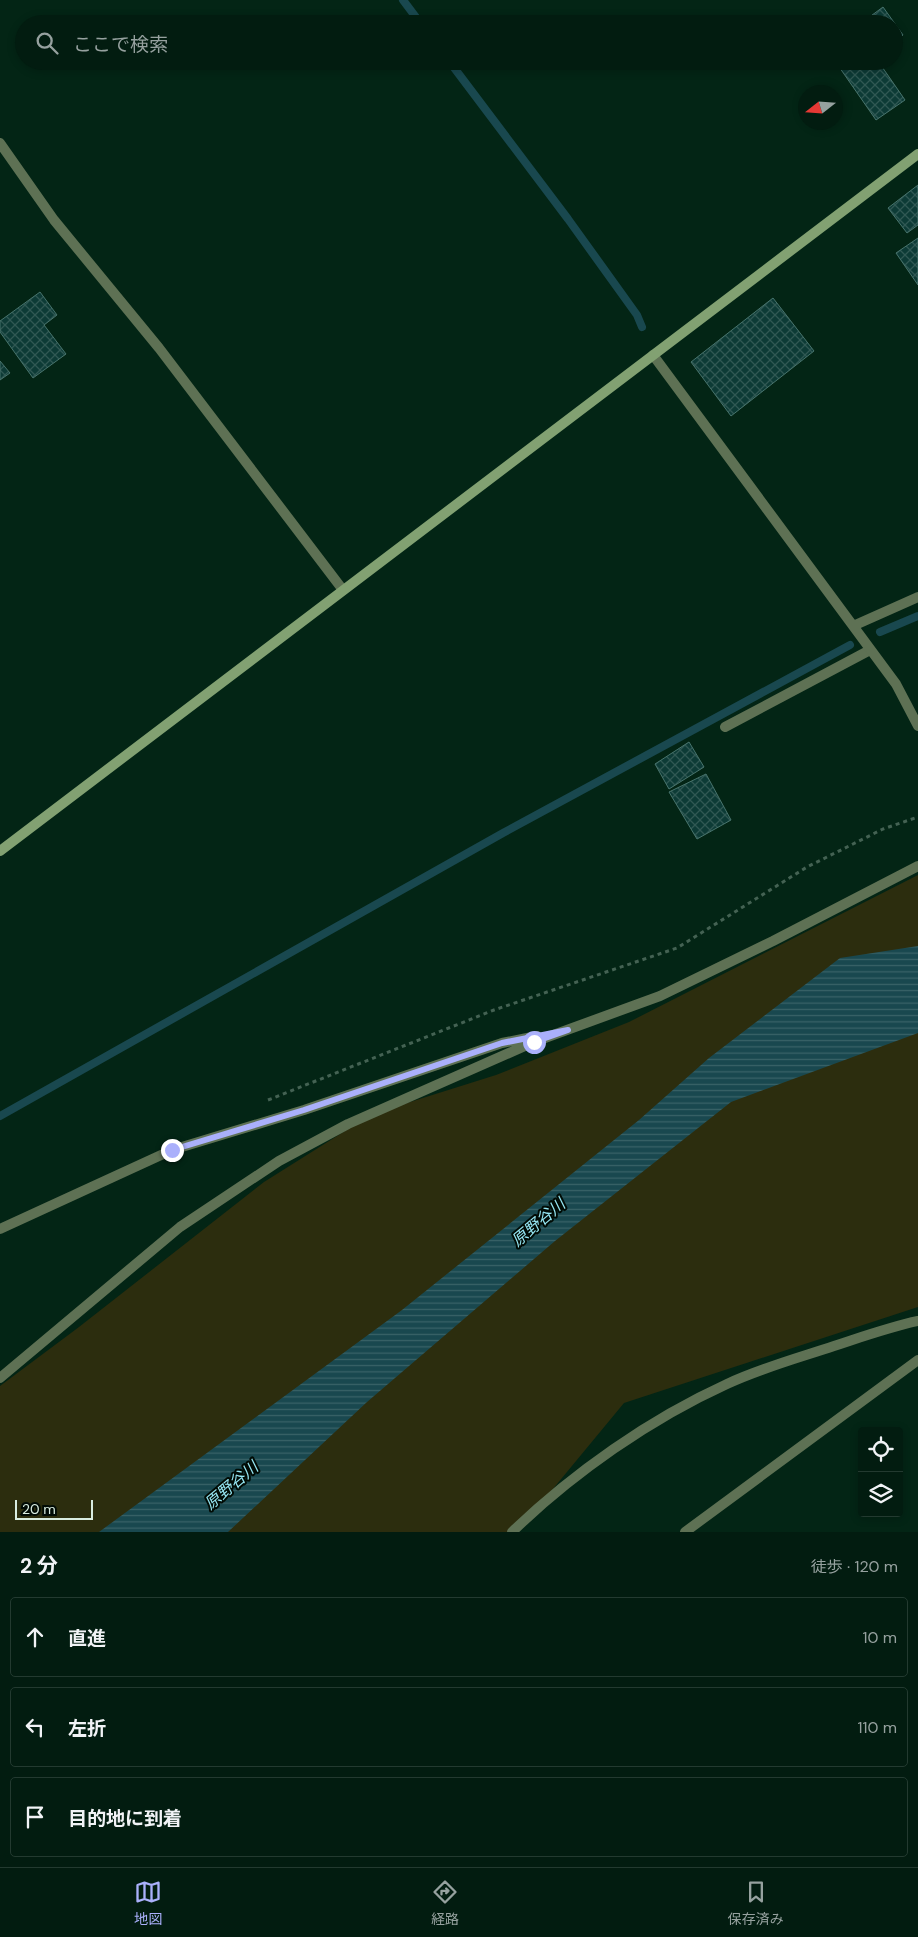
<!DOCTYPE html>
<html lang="ja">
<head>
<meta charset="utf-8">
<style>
	body { margin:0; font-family:"DM Sans","Noto Sans JP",sans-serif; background:#0c2519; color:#f1f3f6 }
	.controls { position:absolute; right:15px; bottom:15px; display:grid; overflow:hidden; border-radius:5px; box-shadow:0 2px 8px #0003 }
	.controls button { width:45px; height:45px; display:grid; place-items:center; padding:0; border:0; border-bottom:1px solid #233a30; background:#021c10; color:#f1f3f6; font:25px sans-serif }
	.compass { position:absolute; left:798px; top:85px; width:45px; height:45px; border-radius:50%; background:#021c10; box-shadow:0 2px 8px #0003; rotate:253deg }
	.scale { position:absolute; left:15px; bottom:12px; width:78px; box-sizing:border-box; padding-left:5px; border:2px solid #d9ece0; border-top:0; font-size:14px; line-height:18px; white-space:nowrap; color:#d9ece0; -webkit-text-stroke:4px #010b05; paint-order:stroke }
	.stop { position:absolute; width:15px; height:15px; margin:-11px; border:4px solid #aab0fb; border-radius:50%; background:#fff }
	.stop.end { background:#aab0fb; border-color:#fff; box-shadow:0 1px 5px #0008 }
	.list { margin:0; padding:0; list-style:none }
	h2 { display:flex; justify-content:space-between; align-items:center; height:65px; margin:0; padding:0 20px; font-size:21px }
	h2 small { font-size:16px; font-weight:400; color:#96a19f }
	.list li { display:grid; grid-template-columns:32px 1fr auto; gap:15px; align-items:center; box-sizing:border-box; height:80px; margin:0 10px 10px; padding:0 10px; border:1px solid #233a30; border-radius:5px }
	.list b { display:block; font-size:19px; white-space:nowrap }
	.list em { font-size:16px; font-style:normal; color:#96a19f }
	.icon { flex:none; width:28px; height:28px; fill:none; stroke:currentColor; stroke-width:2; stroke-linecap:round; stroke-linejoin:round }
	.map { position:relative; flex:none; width:918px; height:1532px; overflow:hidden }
	.search { position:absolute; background:#021c10; box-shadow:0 2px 8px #0003; left:15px; right:15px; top:15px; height:55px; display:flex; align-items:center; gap:12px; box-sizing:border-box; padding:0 18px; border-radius:28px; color:#96a19f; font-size:19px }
	.sheet { height:335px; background:#021c10 }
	nav { display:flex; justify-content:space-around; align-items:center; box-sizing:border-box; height:70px; border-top:1px solid #233a30; background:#021c10; font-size:14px; color:#96a19f }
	nav a { display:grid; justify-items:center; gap:2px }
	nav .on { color:#aab0fb }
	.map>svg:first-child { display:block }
	.green { fill:#2c2d0e }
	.water { fill:url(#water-rules) }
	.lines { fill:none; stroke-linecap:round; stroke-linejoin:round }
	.stream { stroke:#19484f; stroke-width:8 }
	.building { fill:url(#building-cross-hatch); stroke:#48746d }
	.path { stroke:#446253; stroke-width:3; stroke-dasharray:4 4; stroke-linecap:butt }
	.lane { stroke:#5e7154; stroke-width:10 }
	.street { stroke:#5e7154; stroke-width:10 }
	.secondary { stroke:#82a172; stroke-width:10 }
	.route { stroke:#aab0fb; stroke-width:6 }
	.labels { text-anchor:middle; stroke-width:4; stroke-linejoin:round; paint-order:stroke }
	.water-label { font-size:16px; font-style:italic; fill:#96e7f4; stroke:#010b05 }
</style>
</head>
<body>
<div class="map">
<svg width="918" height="1532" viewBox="0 0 918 1532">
	<defs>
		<pattern id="water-rules" width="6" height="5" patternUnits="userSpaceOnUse" patternTransform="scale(1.25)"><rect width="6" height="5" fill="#19484f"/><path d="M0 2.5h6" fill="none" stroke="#3a6368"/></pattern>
		<pattern id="building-cross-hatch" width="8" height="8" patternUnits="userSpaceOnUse" patternTransform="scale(1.25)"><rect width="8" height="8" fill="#0d3b36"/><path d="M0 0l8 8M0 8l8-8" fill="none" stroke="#305853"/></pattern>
	</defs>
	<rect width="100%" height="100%" fill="#032515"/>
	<path class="green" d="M918 875V1307L624 1403 538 1507 510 1532H0V1386L79 1327 264 1182 372 1114 496 1075 629 1022Z"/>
	<path class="water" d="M918 946V1033L731 1102 555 1241 367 1402 228 1532H99L402 1310 639 1120 709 1058 840 958Z"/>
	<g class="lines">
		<path class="stream" d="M403 0 421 24
			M449 61 568 219 637 315 642 327
			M880 632 918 616
			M0 1116 503 833 850 645"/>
	</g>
	<path class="building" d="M883 7 903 35 894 42V24H860Z
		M835 61H878L905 100 876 120Z
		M918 185V225L907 233 888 208Z
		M918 238V285L896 253Z
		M40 292 57 315 44 325 66 354 33 378 0 332V321Z
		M773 298 814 351 731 416 691 362Z
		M0 361 10 373 0 380Z
		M689 742 704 767 669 789 655 764Z
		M706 774 731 820 697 839 669 792Z"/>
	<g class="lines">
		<path class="path" d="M268 1100 494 1010 677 948 807 867 883 829 918 817"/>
		<path class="lane" d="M725 727 870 650"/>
		<path class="street" d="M0 143 54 220 159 348 343 590
			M653 355 896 684 918 726
			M853 626 918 597
			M0 1229 172 1150 304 1110 502 1043 537 1036
			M0 1378 180 1227 279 1161 348 1124 534 1042 660 996 773 941 918 866
			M512 1532C573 1473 650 1419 727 1384 761 1368 798 1358 834 1346 862 1337 890 1327 918 1321
			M685 1532 918 1360"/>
		<path class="secondary" d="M0 851 918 154"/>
	</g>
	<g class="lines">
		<path class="route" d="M172 1150 304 1110 502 1043 568 1030 534 1042"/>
	</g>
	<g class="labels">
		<g class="water-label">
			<text transform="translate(538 1222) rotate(-40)" y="6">原野谷川</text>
			<text transform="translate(231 1485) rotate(-40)" y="6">原野谷川</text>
		</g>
	</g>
</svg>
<div class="controls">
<button><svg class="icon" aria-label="locate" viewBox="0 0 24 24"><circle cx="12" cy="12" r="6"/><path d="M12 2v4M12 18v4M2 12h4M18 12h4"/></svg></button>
<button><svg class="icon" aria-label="layers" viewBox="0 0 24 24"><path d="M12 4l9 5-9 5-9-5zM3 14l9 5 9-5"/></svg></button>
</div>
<svg class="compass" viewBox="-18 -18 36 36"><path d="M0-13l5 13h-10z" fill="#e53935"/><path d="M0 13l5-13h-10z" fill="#96a19f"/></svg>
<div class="scale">20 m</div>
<div class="stop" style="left:534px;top:1042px"></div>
<div class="stop end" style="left:172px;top:1150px"></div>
<div class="search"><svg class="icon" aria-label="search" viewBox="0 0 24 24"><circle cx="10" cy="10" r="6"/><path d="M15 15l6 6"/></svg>ここで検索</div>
</div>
<section class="sheet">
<h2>2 分<small>徒歩 · 120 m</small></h2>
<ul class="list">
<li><svg class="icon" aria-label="ahead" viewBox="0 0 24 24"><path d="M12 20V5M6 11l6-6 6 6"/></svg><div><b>直進</b></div><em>10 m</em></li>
<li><svg class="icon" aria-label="left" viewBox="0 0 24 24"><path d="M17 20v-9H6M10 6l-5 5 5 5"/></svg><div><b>左折</b></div><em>110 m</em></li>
<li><svg class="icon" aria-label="arrive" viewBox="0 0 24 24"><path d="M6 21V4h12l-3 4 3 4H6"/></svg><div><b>目的地に到着</b></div></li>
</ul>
</section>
<nav>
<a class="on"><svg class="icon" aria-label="map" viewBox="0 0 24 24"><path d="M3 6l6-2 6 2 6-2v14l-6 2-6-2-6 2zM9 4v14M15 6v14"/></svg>地図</a>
<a><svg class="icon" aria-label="directions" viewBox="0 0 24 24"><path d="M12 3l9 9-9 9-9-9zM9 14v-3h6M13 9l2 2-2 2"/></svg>経路</a>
<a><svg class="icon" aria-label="saved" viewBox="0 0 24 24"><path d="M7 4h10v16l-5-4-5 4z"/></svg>保存済み</a>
</nav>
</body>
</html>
